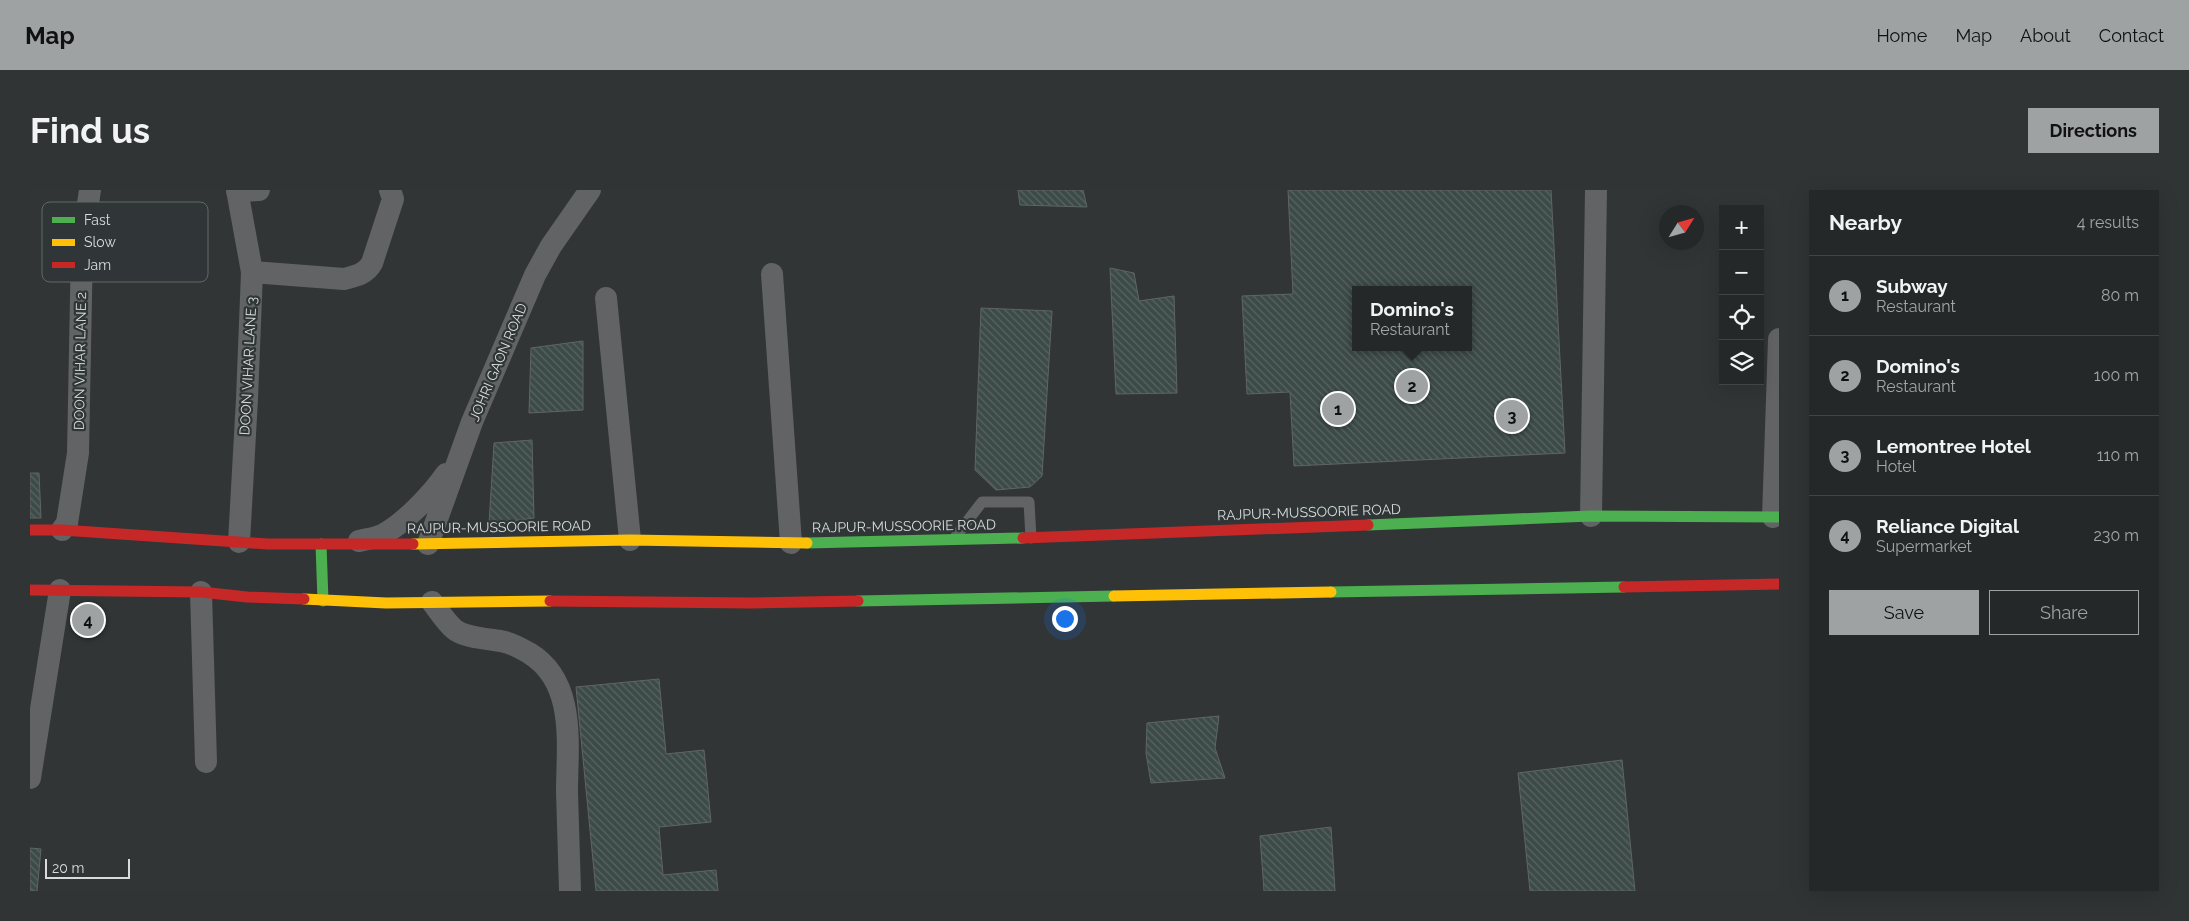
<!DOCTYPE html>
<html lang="en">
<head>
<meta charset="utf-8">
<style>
	body { margin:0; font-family:Raleway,sans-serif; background:#313434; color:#f1f3f6 }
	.controls { position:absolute; right:15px; top:15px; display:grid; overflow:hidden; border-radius:0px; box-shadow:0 5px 20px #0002 }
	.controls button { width:45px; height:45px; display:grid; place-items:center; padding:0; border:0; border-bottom:1px solid #424445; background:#252828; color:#f1f3f6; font:25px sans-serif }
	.compass { position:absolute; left:1629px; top:15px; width:45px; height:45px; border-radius:50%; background:#252828; box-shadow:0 5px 20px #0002; rotate:53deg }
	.scale { position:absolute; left:15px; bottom:12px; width:85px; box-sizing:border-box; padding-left:5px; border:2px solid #d8dcdc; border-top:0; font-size:14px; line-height:18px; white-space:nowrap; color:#d8dcdc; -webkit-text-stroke:4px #303637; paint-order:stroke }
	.you { position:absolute; left:1034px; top:428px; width:18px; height:18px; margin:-12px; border:4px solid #fff; border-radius:50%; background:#1a73e8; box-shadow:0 0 0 8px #1a73e833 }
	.badge { display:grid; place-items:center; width:32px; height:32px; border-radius:50%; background:#9ea2a2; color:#111; font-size:16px; font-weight:700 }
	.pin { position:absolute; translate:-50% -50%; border:2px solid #fff; box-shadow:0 1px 5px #0006 }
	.popup { position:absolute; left:1322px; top:96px; width:120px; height:65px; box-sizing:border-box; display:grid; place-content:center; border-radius:0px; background:#252828; filter:drop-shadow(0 1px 4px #0005); font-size:16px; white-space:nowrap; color:#a3a6a8 }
	.popup b { font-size:19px; color:#f1f3f6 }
	.popup::after { content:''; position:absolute; left:50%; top:100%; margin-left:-10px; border:10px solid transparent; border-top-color:#252828 }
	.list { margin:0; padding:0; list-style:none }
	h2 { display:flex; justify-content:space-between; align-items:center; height:65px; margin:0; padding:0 20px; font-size:21px }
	h2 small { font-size:16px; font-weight:400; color:#a3a6a8 }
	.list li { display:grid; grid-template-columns:32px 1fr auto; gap:15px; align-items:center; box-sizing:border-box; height:80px; padding:0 20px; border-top:1px solid #424445 }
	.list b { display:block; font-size:19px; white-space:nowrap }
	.list p { margin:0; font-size:16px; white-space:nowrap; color:#a3a6a8 }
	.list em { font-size:16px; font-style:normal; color:#a3a6a8 }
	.actions { display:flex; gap:10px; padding:15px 20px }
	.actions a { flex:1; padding:11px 0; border:1px solid #9ea2a2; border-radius:0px; text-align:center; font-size:18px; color:#9ea2a2 }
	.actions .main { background:#9ea2a2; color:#111 }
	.icon { flex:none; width:28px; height:28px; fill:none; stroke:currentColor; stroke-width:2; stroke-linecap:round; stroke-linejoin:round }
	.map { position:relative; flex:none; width:1749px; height:701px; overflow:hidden; border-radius:0px }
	header { display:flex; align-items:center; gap:30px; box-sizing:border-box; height:70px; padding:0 25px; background:#9ea2a2; color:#111 }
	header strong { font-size:24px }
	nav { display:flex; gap:28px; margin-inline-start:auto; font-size:18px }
	.intro { display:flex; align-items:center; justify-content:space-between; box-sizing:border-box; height:120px; padding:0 30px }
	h1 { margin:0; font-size:35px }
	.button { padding:12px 22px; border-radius:0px; background:#9ea2a2; color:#111; font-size:18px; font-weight:700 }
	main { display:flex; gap:30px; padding:0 30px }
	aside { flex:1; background:#252828; border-radius:0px; box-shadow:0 5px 20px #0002 }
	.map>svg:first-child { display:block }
	.building { fill:url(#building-back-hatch); stroke:#606464; fill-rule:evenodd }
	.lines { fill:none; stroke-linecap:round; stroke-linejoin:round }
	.lane { stroke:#616364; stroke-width:11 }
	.street { stroke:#616364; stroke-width:22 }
	.fast { stroke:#4caf50; stroke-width:11 }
	.slow { stroke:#ffc107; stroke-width:11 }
	.jam { stroke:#c62828; stroke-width:11 }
	.labels { text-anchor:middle; stroke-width:4.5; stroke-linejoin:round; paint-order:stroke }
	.street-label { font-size:14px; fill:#d8dcdc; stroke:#303637 }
	.key { fill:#303637; stroke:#626869; stroke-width:1 }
	.key-label { font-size:14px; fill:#d8dcdc }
</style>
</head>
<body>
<header>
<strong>Map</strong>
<nav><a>Home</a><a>Map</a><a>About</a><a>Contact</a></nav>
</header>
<div class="intro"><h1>Find us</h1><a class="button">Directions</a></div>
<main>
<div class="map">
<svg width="1749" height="701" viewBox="0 0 1749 701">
	<defs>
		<pattern id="building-back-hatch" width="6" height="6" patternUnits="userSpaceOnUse" patternTransform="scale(1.25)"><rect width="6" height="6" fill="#3d4b48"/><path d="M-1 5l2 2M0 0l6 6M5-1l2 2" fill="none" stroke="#586462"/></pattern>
	</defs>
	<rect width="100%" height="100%" fill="#313536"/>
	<path class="building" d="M988 0H1053L1057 17 990 15Z
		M1258 0H1521L1535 263 1264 276 1260 202 1217 204 1212 106 1263 104ZM1326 100H1438V157H1326Z
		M1080 78 1104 83 1109 111 1144 106 1147 203 1086 204Z
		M951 118 1022 121 1012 286 1000 297 966 300 945 280Z
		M553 151V220L499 223 501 158Z
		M502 250 504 328 459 334 464 253Z
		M0 283H9L11 328H0Z
		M629 489 636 564 674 560 681 632 629 637 633 685 686 680 688 701H566L546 497Z
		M1189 526 1185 558 1195 588 1121 593 1116 563 1117 533Z
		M1592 570 1605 701H1500L1488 583Z
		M1301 637 1305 701H1234L1230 646Z
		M0 658 11 659 7 701H0Z"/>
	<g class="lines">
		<path class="lane" d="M926 346 952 312H999L1001 348"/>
		<path class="street" d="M207 0 222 82 217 209 209 352
			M207 1 229 0
			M222 82 314 89C326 86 336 84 342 73L363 9 360 0
			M742 84 761 353
			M576 108 600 350
			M1561 326 1566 0
			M1743 327 1749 149
			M32 340 37 333 48 263 52 55 60 0
			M329 351C337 349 345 348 352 345 374 334 403 303 416 284
			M398 354 442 232 505 85 521 56 560 0
			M171 402 176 572
			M402 412C409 421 416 432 424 439 434 448 462 449 475 452 483 454 492 459 499 463 547 492 537 555 537 602 538 635 539 668 540 701
			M0 588 30 400"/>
		<path class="fast" d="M1338 335 1561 326 1749 327
			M777 353 993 348
			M291 354 293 411
			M1301 402 1594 397
			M828 411 1084 406"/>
		<path class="slow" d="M383 354 600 350 777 353
			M1084 406 1301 402
			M274 409 356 413 520 411"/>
		<path class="jam" d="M0 340H32L238 354H383
			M993 348 1338 335
			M1594 397 1749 394
			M0 400 171 402 217 407 274 409
			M520 411 722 413 828 411"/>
	</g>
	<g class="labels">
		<g class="street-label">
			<text transform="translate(50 171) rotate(-89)" y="5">DOON VIHAR LANE 2</text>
			<text transform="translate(468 172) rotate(-67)" y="5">JOHRI GAON ROAD</text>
			<text transform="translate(218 176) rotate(-87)" y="5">DOON VIHAR LANE 3</text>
			<text transform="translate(1279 322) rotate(-2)" y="5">RAJPUR-MUSSOORIE ROAD</text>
			<text transform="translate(874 336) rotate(-1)" y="5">RAJPUR-MUSSOORIE ROAD</text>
			<text transform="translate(469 337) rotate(-1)" y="5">RAJPUR-MUSSOORIE ROAD</text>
		</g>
	</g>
	<rect x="12" y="12" width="166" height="80" rx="8" class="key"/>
	<rect x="22" y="27" width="23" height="6" fill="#4caf50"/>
	<rect x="22" y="49" width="23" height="7" fill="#ffc107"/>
	<rect x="22" y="72" width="23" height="6" fill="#c62828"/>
	<g class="key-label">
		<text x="54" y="35">Fast</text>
		<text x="54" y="57">Slow</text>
		<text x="54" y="80">Jam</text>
	</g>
</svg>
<div class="controls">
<button>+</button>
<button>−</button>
<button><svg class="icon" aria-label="locate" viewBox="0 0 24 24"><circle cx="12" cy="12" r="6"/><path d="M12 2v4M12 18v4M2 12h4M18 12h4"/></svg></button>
<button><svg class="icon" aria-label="layers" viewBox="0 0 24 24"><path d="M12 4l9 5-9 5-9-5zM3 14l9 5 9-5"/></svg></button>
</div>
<svg class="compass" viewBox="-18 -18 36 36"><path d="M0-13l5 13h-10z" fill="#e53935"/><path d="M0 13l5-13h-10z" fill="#a3a6a8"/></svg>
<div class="scale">20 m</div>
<div class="you"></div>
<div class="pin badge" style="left:1308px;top:219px">1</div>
<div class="pin badge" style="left:1382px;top:196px">2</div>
<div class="popup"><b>Domino's</b>Restaurant</div>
<div class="pin badge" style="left:1482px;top:226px">3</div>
<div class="pin badge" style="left:58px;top:430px">4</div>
</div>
<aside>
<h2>Nearby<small>4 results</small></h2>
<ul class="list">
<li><span class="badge">1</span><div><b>Subway</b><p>Restaurant</p></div><em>80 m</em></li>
<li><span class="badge">2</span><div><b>Domino's</b><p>Restaurant</p></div><em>100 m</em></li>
<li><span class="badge">3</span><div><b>Lemontree Hotel</b><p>Hotel</p></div><em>110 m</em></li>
<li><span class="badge">4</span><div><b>Reliance Digital</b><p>Supermarket</p></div><em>230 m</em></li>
</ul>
<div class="actions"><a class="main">Save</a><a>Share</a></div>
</aside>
</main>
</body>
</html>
